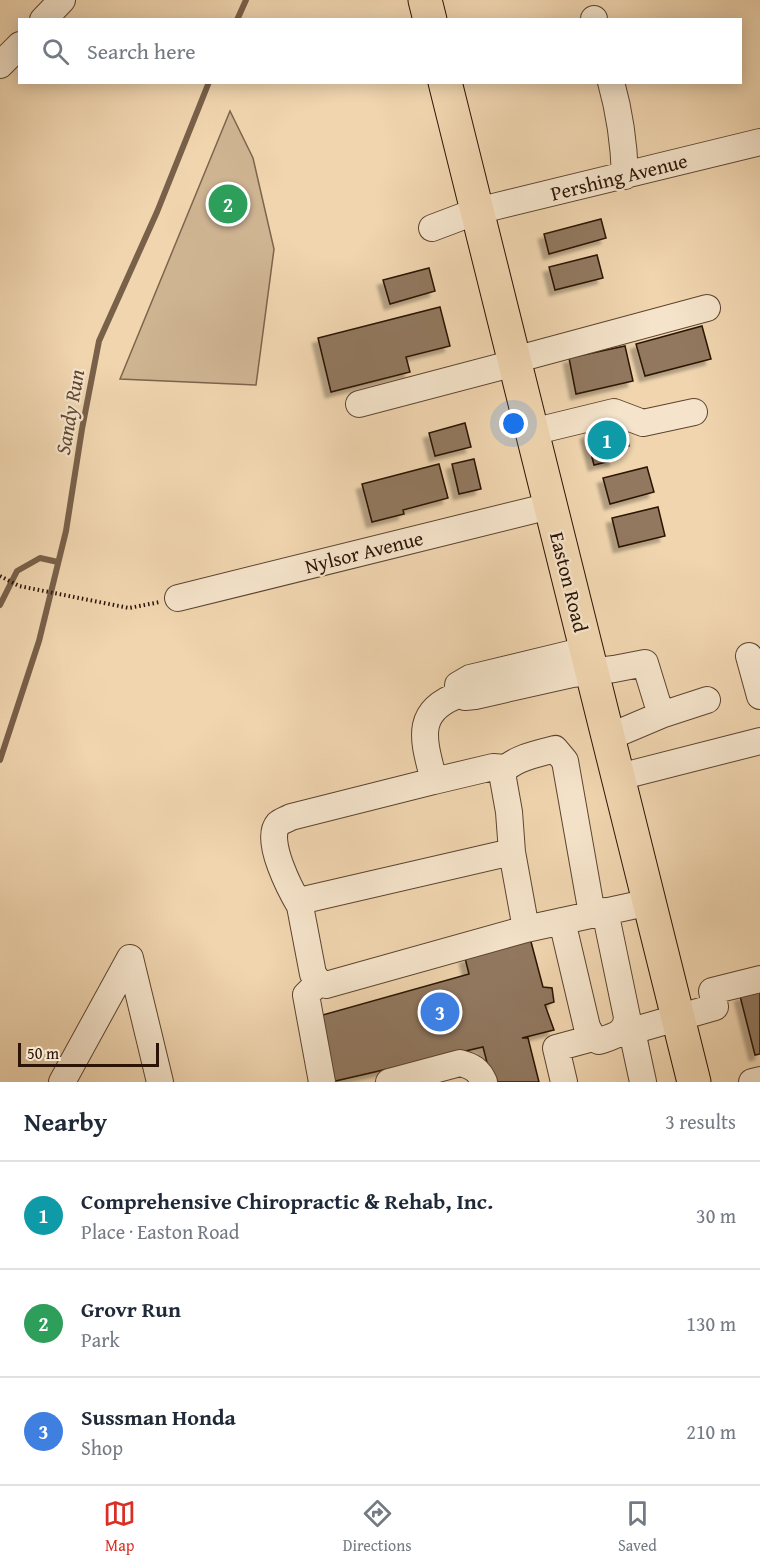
<!DOCTYPE html>
<html lang="en">
<head>
<meta charset="utf-8">
<style>
	body { margin:0; font-family:"Gentium Book Plus",serif; background:#f2f2f3; color:#1f2937 }
	.scale { position:absolute; left:18px; bottom:15px; width:141px; box-sizing:border-box; padding-left:6px; border:3px solid #2b1406; border-top:0; font-size:16px; line-height:21px; white-space:nowrap; color:#2b1406; -webkit-text-stroke:4px #f5e4cb; paint-order:stroke }
	.you { position:absolute; left:514px; top:424px; width:21px; height:21px; margin:-15px; border:4px solid #fff; border-radius:50%; background:#1a73e8; box-shadow:0 0 0 9px #1a73e833 }
	.badge { display:grid; place-items:center; width:39px; height:39px; border-radius:50%; background:#d93025; color:#fff; font-size:20px; font-weight:700 }
	.pin { position:absolute; translate:-50% -50%; border:3px solid #fff; box-shadow:0 2px 6px #0006 }
	.list { margin:0; padding:0; list-style:none }
	h2 { display:flex; justify-content:space-between; align-items:center; height:78px; margin:0; padding:0 24px; font-size:26px }
	h2 small { font-size:20px; font-weight:400; color:#747a83 }
	.list li { display:grid; grid-template-columns:39px 1fr auto; gap:18px; align-items:center; box-sizing:border-box; height:108px; padding:0 24px; border-top:2px solid #e0e1e3 }
	.list b { display:block; font-size:22px; white-space:nowrap }
	.list p { margin:0; font-size:20px; white-space:nowrap; color:#747a83 }
	.list em { font-size:20px; font-style:normal; color:#747a83 }
	.icon { flex:none; width:33px; height:33px; fill:none; stroke:currentColor; stroke-width:2; stroke-linecap:round; stroke-linejoin:round }
	.map { position:relative; flex:none; width:760px; height:1082px; overflow:hidden }
	.search { position:absolute; background:#fff; box-shadow:0 3px 15px #0003; left:18px; right:18px; top:18px; height:66px; display:flex; align-items:center; gap:15px; box-sizing:border-box; padding:0 21px; border-radius:0px; color:#747a83; font-size:22px }
	.sheet { height:402px; background:#fff }
	nav { display:flex; justify-content:space-around; align-items:center; box-sizing:border-box; height:84px; border-top:2px solid #e0e1e3; background:#fff; font-size:16px; color:#747a83 }
	nav a { display:grid; justify-items:center; gap:3px }
	nav .on { color:#d93025 }
	.map>svg:first-child { display:block }
	.green { fill:#cfb492; stroke:#7d644c; stroke-width:1.5 }
	.lines { fill:none; stroke-linecap:round; stroke-linejoin:round }
	.stream { stroke:#796049; stroke-width:6 }
	.building { fill:#91785e; stroke:#2b1406; stroke-width:1.5; filter:url(#shadow) }
	.minor-casing { stroke:#5c4430; stroke-width:28 }
	.major-casing { stroke:#2b1406; stroke-width:35 }
	.path { stroke:#2b1406; stroke-width:4; stroke-dasharray:1.5 3; stroke-linecap:butt }
	.minor { stroke:#f5e4cb; stroke-width:26 }
	.major { stroke:#f0d5af; stroke-width:33 }
	.labels { text-anchor:middle; stroke-width:4.5; stroke-linejoin:round; paint-order:stroke }
	.street-label { font-size:20px; fill:#2b1406; stroke:#f5e4cb }
	.water-label { font-size:21px; font-style:italic; fill:#5f4733; stroke:#f5e4cb }
</style>
</head>
<body>
<div class="map">
<svg width="760" height="1082" viewBox="0 0 760 1082">
	<defs>
		<filter id="shadow"><feDropShadow dx="-5.5" dy="5.5" stdDeviation="1.5" flood-color="#0004"/></filter>
	</defs>
	<rect width="100%" height="100%" fill="#f0d5af"/>
	<filter id="stains"><feTurbulence type="fractalNoise" baseFrequency=".00333" numOctaves="4"/><feColorMatrix values="0 0 0 0 .2 0 0 0 0 .09 0 0 0 0 .02 0 0 0 .5 -.17"/></filter>
	<radialGradient id="worn" r=".72"><stop offset=".6" stop-color="#630" stop-opacity="0"/><stop offset="1" stop-color="#630" stop-opacity=".3"/></radialGradient>
	<path class="green" d="M230 111 253 158 274 249 256 385 120 379Z"/>
	<g class="lines">
		<path class="stream" d="M237 20 246 0
			M0 605 17 571 40 558 58 562
			M0 760 39 641 66 531 82 429 99 341 157 212 209 82"/>
	</g>
	<path class="building" d="M601 219 606 238 549 254 544 234Z
		M597 255 603 278 555 290 549 267Z
		M429 268 435 291 390 304 383 280Z
		M440 307 450 346 406 357 410 372 331 392 318 338Z
		M702 326 711 359 645 376 636 344Z
		M625 346 633 381 576 394 569 358Z
		M465 423 471 447 435 456 429 433Z
		M623 424 629 446 612 450 615 460 594 465 586 434Z
		M474 459 481 489 459 494 452 464Z
		M439 464 448 498 403 510 404 514 372 522 362 484Z
		M647 467 654 492 610 504 603 478Z
		M658 507 665 536 619 547 612 518Z
		M530 938 543 987 552 988 554 1002 545 1005 554 1030 522 1038H528L539 1082H492L483 1047 331 1082 312 1018 469 974 465 958Z
		M760 991V1054L755 1055 740 996Z"/>
	<g class="lines">
		<defs>
			<path id="minor" d="M594 19V20
				M43 20 62 0
				M0 65 20 45
				M611 82C620 114 624 144 625 176
				M432 228 477 211 760 142
				M514 360 707 308
				M359 404 515 363
				M532 432 614 412 643 423 694 412
				M178 598 550 506
				M586 650 470 678 458 685V690L465 697 475 696 572 674 614 669 645 663 661 715 609 737
				M749 656 760 696
				M461 694C412 711 424 741 434 781L493 767 505 768
				M661 715 707 700
				M619 777 760 741
				M512 852 526 929
				M300 906C291 891 264 840 278 824 281 821 288 819 291 817L434 781
				M592 914 565 761 555 749C538 754 512 758 502 773L509 812 512 852 308 899 300 906 313 974 319 982 326 985 526 929 650 902
				M562 921 587 1027 593 1038 599 1041C614 1036 626 1034 627 1017L605 911
				M130 958 160 1082
				M319 982 306 995 322 1082
				M632 1031 643 1082
				M621 1034 715 1007 712 991 760 979
				M62 1082 130 958
				M389 1082 460 1063C472 1066 479 1070 484 1082
				M564 1082 556 1048 593 1038
				M752 1082 760 1080"/>
			<path id="major" d="M425 0 430 20
				M445 82 694 1082"/>
		</defs>
		<use href="#minor" class="minor-casing"/>
		<use href="#major" class="major-casing"/>
		<path class="path" d="M0 576 19 586 129 608 160 602"/>
		<use href="#minor" class="minor"/>
		<use href="#major" class="major"/>
	</g>
	<g class="labels">
		<g class="street-label">
			<text transform="translate(619 177) rotate(-14)" y="7">Pershing Avenue</text>
			<text transform="translate(364 552) rotate(-14)" y="7">Nylsor Avenue</text>
			<text transform="translate(569 582) rotate(76)" y="7">Easton Road</text>
		</g>
		<g class="water-label">
			<text transform="translate(70 412) rotate(-80)" y="7">Sandy Run</text>
		</g>
	</g>
	<rect width="100%" height="100%" filter="url(#stains)"/>
	<rect width="100%" height="100%" fill="url(#worn)"/>
</svg>
<div class="scale">50 m</div>
<div class="you"></div>
<div class="pin badge" style="left:607px;top:440px;background:#0f9aa8">1</div>
<div class="pin badge" style="left:228px;top:204px;background:#2e9e5b">2</div>
<div class="pin badge" style="left:440px;top:1012px;background:#3f7fe0">3</div>
<div class="search"><svg class="icon" aria-label="search" viewBox="0 0 24 24"><circle cx="10" cy="10" r="6"/><path d="M15 15l6 6"/></svg>Search here</div>
</div>
<section class="sheet">
<h2>Nearby<small>3 results</small></h2>
<ul class="list">
<li><span class="badge" style="background:#0f9aa8">1</span><div><b>Comprehensive Chiropractic &amp; Rehab, Inc.</b><p>Place · Easton Road</p></div><em>30 m</em></li>
<li><span class="badge" style="background:#2e9e5b">2</span><div><b>Grovr Run</b><p>Park</p></div><em>130 m</em></li>
<li><span class="badge" style="background:#3f7fe0">3</span><div><b>Sussman Honda</b><p>Shop</p></div><em>210 m</em></li>
</ul>
</section>
<nav>
<a class="on"><svg class="icon" aria-label="map" viewBox="0 0 24 24"><path d="M3 6l6-2 6 2 6-2v14l-6 2-6-2-6 2zM9 4v14M15 6v14"/></svg>Map</a>
<a><svg class="icon" aria-label="directions" viewBox="0 0 24 24"><path d="M12 3l9 9-9 9-9-9zM9 14v-3h6M13 9l2 2-2 2"/></svg>Directions</a>
<a><svg class="icon" aria-label="saved" viewBox="0 0 24 24"><path d="M7 4h10v16l-5-4-5 4z"/></svg>Saved</a>
</nav>
</body>
</html>
